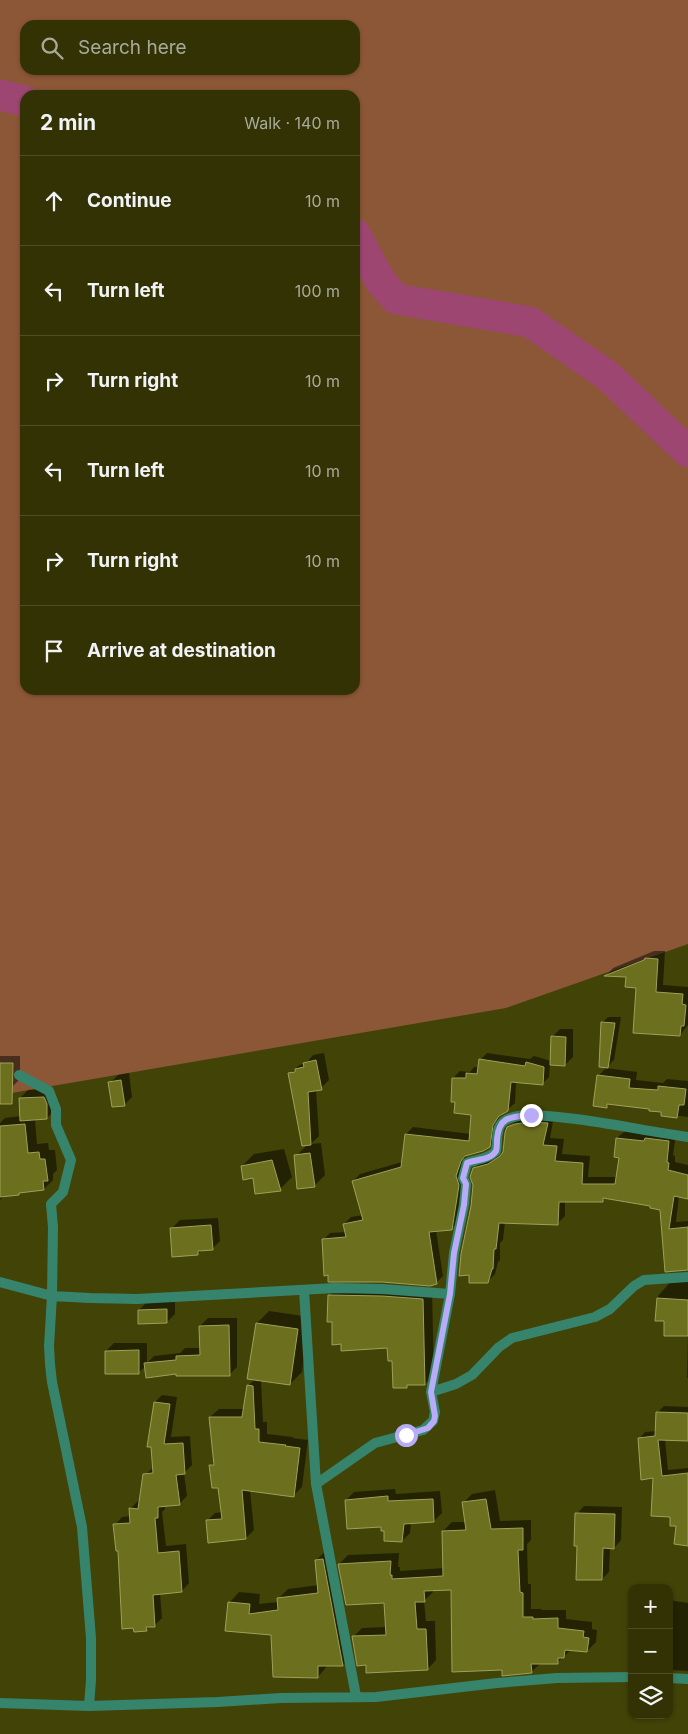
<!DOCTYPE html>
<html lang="en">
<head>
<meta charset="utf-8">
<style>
	body { margin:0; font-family:Inter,sans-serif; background:#3a3a0f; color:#f1f3f6 }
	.controls { position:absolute; right:15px; bottom:15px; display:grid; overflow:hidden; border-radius:10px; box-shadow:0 1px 4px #0004 }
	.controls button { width:45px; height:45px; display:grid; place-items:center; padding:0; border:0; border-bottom:1px solid #4d4d27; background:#323205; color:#f1f3f6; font:25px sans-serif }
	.stop { position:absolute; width:15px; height:15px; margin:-11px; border:4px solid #b8abf7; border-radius:50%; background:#fff }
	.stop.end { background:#b8abf7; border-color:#fff; box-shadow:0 1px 5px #0008 }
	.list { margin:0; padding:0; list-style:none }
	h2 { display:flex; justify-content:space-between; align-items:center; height:65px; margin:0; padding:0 20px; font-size:21px }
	h2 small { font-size:16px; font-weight:400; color:#a8aa9a }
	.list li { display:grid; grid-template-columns:32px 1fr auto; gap:15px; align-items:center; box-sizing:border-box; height:90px; padding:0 20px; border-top:1px solid #4d4d27 }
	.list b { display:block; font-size:19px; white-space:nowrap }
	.list em { font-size:16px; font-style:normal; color:#a8aa9a }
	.icon { flex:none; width:28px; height:28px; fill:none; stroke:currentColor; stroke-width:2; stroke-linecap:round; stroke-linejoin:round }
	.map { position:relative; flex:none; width:688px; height:1734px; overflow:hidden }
	.search { position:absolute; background:#323205; box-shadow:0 1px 4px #0004; left:20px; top:20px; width:340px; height:55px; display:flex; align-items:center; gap:12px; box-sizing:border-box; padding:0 18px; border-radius:15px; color:#a8aa9a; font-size:19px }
	.panel { position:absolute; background:#323205; box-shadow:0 1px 4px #0004; left:20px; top:90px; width:340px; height:605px; border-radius:15px }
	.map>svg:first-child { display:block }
	.green { fill:#8c5737; fill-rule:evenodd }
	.shadow { fill:#0007 }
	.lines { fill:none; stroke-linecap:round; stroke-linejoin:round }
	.river { stroke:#9d4671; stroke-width:31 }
	.building { fill:#6c6f1e; stroke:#9ea158 }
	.minor { stroke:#37846d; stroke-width:10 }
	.route { stroke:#b8abf7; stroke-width:6 }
</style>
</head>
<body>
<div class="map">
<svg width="688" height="1734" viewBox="0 0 688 1734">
	<rect width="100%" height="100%" fill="#424307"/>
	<path class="green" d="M0 0H688V944L506 1008 0 1095ZM25 25H355V70H25ZM25 95H355V690H25Z"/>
	<path class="shadow" d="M654 951H665L663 985 688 987V1025L680 1035 627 976 607 975 613 968Z
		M608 1017H621L614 1060 606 1068 637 1072 636 1080 663 1083 667 1079 688 1081V1117L662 1114 663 1111 651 1108 610 1103 606 1107 598 1076 607 1067 602 1023Z
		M560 1029H573V1057L565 1065 550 1064 549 1077 542 1084 516 1082 515 1103 499 1117 496 1139 489 1146 466 1155 463 1169 458 1222 451 1229 436 1230 443 1276 436 1283 323 1240 330 1233 346 1232 344 1224 351 1217 363 1215 353 1181 360 1174 402 1162 406 1134 413 1127 471 1134 473 1114 457 1101 453 1078 460 1071 470 1072 474 1067H479L480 1060 487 1053 530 1059 534 1056 551 1061 552 1037Z
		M324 1053 329 1080 321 1088 316 1090 319 1136 311 1144 321 1143 325 1175 314 1186 296 1156 307 1145 290 1074 298 1066 308 1061 313 1055Z
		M0 1056H20V1079L12 1087H0Z
		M129 1073 132 1097 124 1105 110 1083 118 1075Z
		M52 1089 55 1110 47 1118 35 1119 37 1144 48 1143 49 1150H55L57 1170 53 1174V1180L44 1189 5 1195 0 1200V1123L5 1118 21 1116 20 1098 28 1090Z
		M554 1116 550 1138 564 1139 562 1154 590 1156 588 1177H617L621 1157 615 1156 617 1138 625 1131 676 1134 673 1155 675 1156V1162L688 1165V1198L679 1196 676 1222 688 1221V1269L667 1270 661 1209 651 1205 606 1198 602 1201H565V1216L557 1224 505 1222 503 1240 500 1243V1260L498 1262 495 1274 488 1281 472 1206 474 1169 481 1161 497 1157 504 1153 506 1131 518 1119Z
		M284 1149 292 1177 280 1189 254 1177 242 1166 254 1154Z
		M218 1218 220 1241 212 1249H203L198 1254 172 1228 180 1220Z
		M688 1278V1335L665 1320H657L658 1296 673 1279Z
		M338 1287 432 1290 434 1375 425 1384H409L406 1387 389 1347 342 1343 333 1321 329 1296Z
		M147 1302H175V1314L167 1322 139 1310Z
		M269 1311 310 1317 302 1372 290 1384 261 1380 263 1422H267V1434L293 1437V1438L308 1440 302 1487 294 1495 250 1490 254 1530 246 1538 207 1521 215 1513 223 1512 219 1486 210 1466 215 1461 210 1417 219 1409H244L248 1386 255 1379 257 1323Z
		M208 1318H237V1367L229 1375 177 1373 146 1366 139 1372 106 1351 114 1343H147V1363L154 1356 180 1353 185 1348H201L200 1326Z
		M688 1336V1378H687Z
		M162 1395 177 1397 171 1437 190 1436 192 1465 184 1473 187 1496 179 1504 165 1505V1509L162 1512 166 1546 186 1544 189 1583 182 1591 160 1593 162 1618 155 1625 150 1626 146 1630 119 1550 115 1525 122 1517 131 1516 130 1509 138 1501 141 1502 145 1475 154 1467 155 1402Z
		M664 1406 688 1407V1440L665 1439 668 1470 688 1468V1544L671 1516 639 1439 645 1432 657 1431 658 1412Z
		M395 1489 396 1494 440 1491 442 1513 434 1521 411 1522 410 1533 402 1541 346 1500 354 1492Z
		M495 1490 500 1521 531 1520V1540L527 1544 528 1584H531V1609H541L542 1610H566V1619L592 1622V1629L597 1630 596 1642 587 1651 572 1649 558 1662 541 1663 531 1672 503 1669 452 1589 433 1590V1592L424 1601 426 1621H435L436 1660 428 1669 368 1664 353 1637 362 1628 387 1627 385 1602 339 1564 348 1555 399 1553 398 1567H400V1571L444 1568 443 1531 452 1522H466L463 1503 472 1494Z
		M584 1506 622 1507 621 1540 614 1548H610L609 1572 602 1579 578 1545 577 1514Z
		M327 1550 353 1654 343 1665H328L318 1677 272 1634 229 1603 239 1592 260 1594 259 1604 278 1602V1599L288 1589 319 1585 316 1560Z
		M669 1600 688 1603V1671L669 1670Z"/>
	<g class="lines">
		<path class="river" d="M0 95 25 101
			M355 234 381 282 396 299 530 322 608 376 688 452"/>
	</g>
	<path class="building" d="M645 958 658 959 656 992 683 994 682 1004 686 1005 684 1026H681L680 1036 633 1033 636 988 625 987 626 977 604 976 644 960Z
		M601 1022 615 1023 608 1068 599 1067Z
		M551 1036 566 1037 565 1066 550 1065Z
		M479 1059 525 1066 526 1062 544 1067 543 1085 511 1082 508 1111 499 1116 493 1125 490 1147 483 1151 465 1156 461 1161 456 1176 459 1185 452 1230 429 1232 437 1284 430 1286 382 1282H328V1275L324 1276 322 1239 346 1237 343 1224 363 1220 352 1181 401 1167 405 1134 469 1141 471 1115 454 1113 455 1102H451L452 1078H466V1073L477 1074Z
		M316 1060 322 1090 308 1092 311 1145 302 1146 288 1073 295 1072V1069L304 1067 303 1063Z
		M0 1063H13L12 1104H0Z
		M597 1075 630 1079 629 1088 658 1090V1086L686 1089 684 1105H679L677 1118 661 1116V1112L649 1111V1109L607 1104V1108L593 1106Z
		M121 1080 125 1106 112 1107 108 1082Z
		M44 1097 47 1104V1119L20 1121 19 1098Z
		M529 1122 548 1123 543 1145 557 1146 555 1161 583 1163 582 1184H615L619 1158 614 1157 616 1138 644 1141 645 1138 669 1141 667 1162 669 1163 668 1170 688 1175V1199L674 1196 669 1229 688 1227V1270L665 1272 660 1210 650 1208V1206L603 1198V1202H559L558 1225 499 1223 496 1249H494L493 1269H492L488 1283H469V1275L459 1276 461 1254 471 1206 473 1185 470 1177 473 1168 488 1164 500 1156 503 1152 505 1133 507 1127 515 1124Z
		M25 1124 28 1153 39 1152 40 1159H45L48 1181H43L44 1190 19 1193V1195L0 1197V1126Z
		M310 1153 315 1187 297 1189 294 1155Z
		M272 1160 281 1191 255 1194 253 1178 243 1180 241 1166Z
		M211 1225 213 1250 198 1251V1255L172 1257 170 1228Z
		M328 1295 382 1296 423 1299 425 1385H407V1388H393L392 1361H388L387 1348 341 1351V1344L332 1345V1322H327Z
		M657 1298 688 1300V1336H664V1321H655Z
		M167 1309V1323L138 1324V1310Z
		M256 1323 298 1329 290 1385 247 1379Z
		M229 1325 230 1376H176V1374L146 1378 144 1363 176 1360V1356L200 1355 199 1326Z
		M139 1350V1374H105V1351Z
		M247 1385 253 1386 255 1429H259V1442L286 1445 285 1446 300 1448 294 1497 242 1490 246 1539 208 1543 206 1520 222 1519 218 1488H212L209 1465H214L209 1417H242Z
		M154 1402 170 1404 164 1444 183 1443 185 1474 176 1475 180 1505 158 1507V1518H155L158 1553 179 1551 182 1592 153 1595 155 1627H146L147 1631 134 1632 133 1628 122 1629 118 1551H116L113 1524 130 1523 129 1508 138 1509 143 1474 153 1473 151 1447H147Z
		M656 1412 688 1413V1441L658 1440 662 1476 688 1473V1546L674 1544 676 1526H670V1517L651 1516 653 1478 641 1480 638 1438 655 1436Z
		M388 1496V1501L433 1499 434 1522 404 1524 402 1542 384 1541V1531H381V1527L347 1529 345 1500Z
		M486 1499 491 1529 523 1528V1550H518L520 1592 523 1593V1617H533V1619L558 1618V1628L584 1631 583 1637 589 1638 587 1652 565 1650 564 1658H558V1664H531L532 1673 502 1676V1670L452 1672 451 1590 424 1591 425 1602H415L417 1629H426L428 1670 366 1673V1665L357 1666 352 1636 386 1635 384 1603 346 1605 338 1564 391 1561 390 1575H392V1579L443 1576 442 1531 466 1530 462 1502Z
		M575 1513 615 1514 614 1549 603 1548 602 1580H576L577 1546H574Z
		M323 1559 343 1666H318V1678L273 1677 271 1635 225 1631 228 1602 250 1604 249 1614 278 1610 277 1598 318 1593 315 1560Z"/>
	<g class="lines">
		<path class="minor" d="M19 1075 49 1091 56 1109V1125L71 1160 63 1192 51 1204 53 1227 52 1296 49 1346 50 1364 52 1382 82 1527 91 1638V1680L89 1706
			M0 1282 52 1296 90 1298 137 1299 335 1288 382 1289 450 1294
			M304 1290 316 1484 356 1696
			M431 1392 456 1384 472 1375 499 1347 512 1338 595 1317 610 1309 634 1286 644 1280 688 1277
			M316 1484 375 1443 423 1430 433 1421 435 1412 431 1392 450 1294 454 1253 464 1205 466 1184 463 1178 467 1163C477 1159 487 1160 496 1151 498 1142 495 1128 503 1122 510 1116 523 1115 532 1115 582 1117 638 1130 688 1137
			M669 1678 688 1679
			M0 1703 89 1706 218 1702 281 1698 376 1697 497 1683 557 1678 632 1677"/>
	</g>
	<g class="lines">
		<path class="route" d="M406 1435 428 1428 434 1421 435 1416 431 1392 450 1294 454 1253 464 1205 466 1184 463 1178 467 1163C475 1159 490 1161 496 1151 497 1148 497 1143 497 1139 499 1116 511 1117 531 1115"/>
	</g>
</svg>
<div class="controls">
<button>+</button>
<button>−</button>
<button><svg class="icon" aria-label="layers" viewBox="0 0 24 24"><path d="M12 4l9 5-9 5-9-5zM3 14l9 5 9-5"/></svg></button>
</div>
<div class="stop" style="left:406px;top:1435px"></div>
<div class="stop end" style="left:531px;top:1115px"></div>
<div class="search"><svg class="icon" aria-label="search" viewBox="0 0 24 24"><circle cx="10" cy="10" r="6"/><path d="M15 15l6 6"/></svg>Search here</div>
<section class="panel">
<h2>2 min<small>Walk · 140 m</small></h2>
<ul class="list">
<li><svg class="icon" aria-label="ahead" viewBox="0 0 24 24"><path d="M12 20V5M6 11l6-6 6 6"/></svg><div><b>Continue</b></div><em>10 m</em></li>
<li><svg class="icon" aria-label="left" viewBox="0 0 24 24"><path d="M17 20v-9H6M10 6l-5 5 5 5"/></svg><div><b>Turn left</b></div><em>100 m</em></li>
<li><svg class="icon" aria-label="right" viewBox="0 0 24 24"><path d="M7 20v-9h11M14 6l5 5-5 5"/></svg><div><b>Turn right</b></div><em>10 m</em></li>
<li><svg class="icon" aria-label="left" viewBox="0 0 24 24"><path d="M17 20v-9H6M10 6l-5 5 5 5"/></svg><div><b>Turn left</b></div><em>10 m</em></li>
<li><svg class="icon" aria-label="right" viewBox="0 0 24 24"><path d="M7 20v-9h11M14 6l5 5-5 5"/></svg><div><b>Turn right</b></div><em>10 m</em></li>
<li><svg class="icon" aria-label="arrive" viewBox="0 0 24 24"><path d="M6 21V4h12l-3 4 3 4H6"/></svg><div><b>Arrive at destination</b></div></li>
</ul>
</section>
</div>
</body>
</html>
